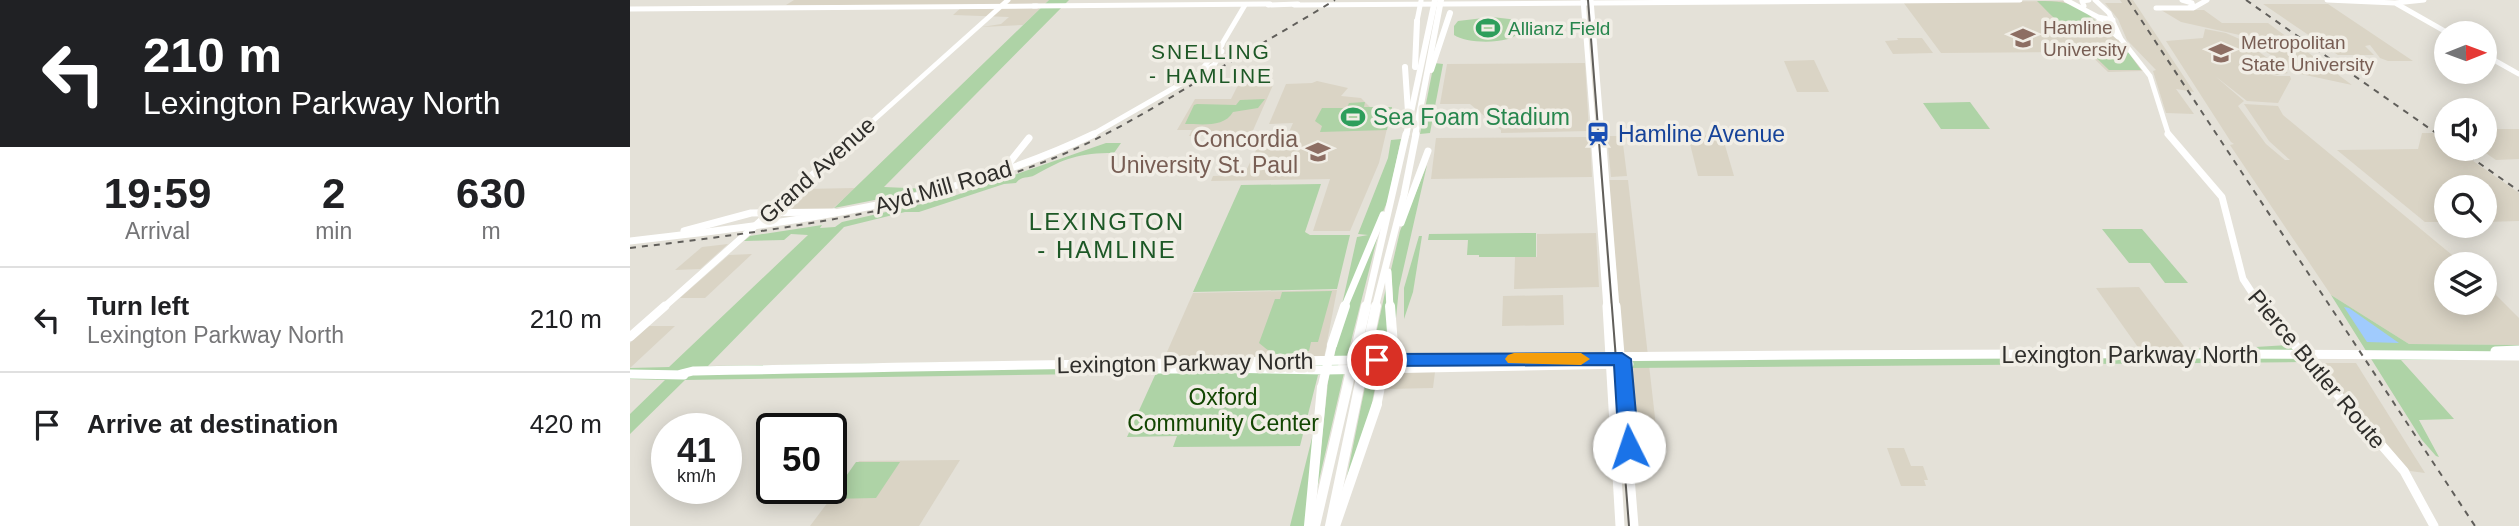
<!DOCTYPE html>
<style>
body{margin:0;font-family:Arial,sans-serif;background:#f6f6f6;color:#202124;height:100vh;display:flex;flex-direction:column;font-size:26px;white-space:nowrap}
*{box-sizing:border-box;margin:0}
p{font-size:23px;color:#757577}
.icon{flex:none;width:38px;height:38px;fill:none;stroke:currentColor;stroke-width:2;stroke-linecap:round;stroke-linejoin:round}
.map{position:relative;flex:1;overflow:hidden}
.side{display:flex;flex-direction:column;background:#fff;width:630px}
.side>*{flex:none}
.hud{background:#202124;color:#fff;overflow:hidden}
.needle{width:46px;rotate:89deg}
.fabs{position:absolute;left:1804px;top:21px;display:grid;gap:14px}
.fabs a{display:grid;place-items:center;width:63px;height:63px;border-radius:50%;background:#fff;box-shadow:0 4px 18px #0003;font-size:35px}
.speed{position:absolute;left:21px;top:413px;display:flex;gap:14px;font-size:35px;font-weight:700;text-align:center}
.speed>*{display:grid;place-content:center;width:91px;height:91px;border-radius:50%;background:#fff;box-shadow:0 4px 18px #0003;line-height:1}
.speed small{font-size:18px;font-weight:400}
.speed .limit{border:4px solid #111;border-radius:10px;background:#fff;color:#111}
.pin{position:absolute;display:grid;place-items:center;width:60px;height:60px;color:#fff;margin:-30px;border:4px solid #fff;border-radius:50%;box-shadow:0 2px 7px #0007}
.me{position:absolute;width:77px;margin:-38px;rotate:356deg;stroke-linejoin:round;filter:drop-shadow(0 0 5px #0008)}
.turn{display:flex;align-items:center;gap:24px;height:147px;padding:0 28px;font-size:32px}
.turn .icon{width:91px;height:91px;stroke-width:2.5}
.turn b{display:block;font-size:49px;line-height:60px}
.eta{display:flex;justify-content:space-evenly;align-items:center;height:119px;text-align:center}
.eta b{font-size:42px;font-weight:600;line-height:49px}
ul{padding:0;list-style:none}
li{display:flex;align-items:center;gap:21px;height:105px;padding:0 28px;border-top:2px solid #e0e0e0}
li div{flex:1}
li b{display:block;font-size:26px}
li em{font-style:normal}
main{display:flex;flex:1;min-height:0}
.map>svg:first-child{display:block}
.built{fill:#dad4c5}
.green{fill:#aed3a6}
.water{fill:#a0cbfd}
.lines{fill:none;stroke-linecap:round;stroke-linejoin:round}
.major-far2{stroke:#fff;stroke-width:5}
.major-far1{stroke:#fff;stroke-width:7}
.major{stroke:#fff;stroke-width:9}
.highway-far2{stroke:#fff;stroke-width:6}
.highway-far1{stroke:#fff;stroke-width:7}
.highway{stroke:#fff;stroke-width:10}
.tram{stroke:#615f5b;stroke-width:2}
.rail{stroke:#615f5b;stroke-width:2;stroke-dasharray:6 6;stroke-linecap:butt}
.route{fill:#1a73e8;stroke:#114b97;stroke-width:2}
.slow{fill:#f59e0b}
.labels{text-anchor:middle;stroke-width:7;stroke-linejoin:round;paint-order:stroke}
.far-education-label{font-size:19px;fill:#785e54;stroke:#f1eee6;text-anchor:start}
.far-leisure-label{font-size:19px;fill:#27864d;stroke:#f1eee6;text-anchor:start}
.far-neighbourhood-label{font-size:21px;letter-spacing:2px;fill:#1d5826;stroke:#f1eee6}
.leisure-label{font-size:23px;fill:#27864d;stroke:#f1eee6;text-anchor:start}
.transit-label{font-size:23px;fill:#164399;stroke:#f1eee6;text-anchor:start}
.education-label{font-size:23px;fill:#785e54;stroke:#f1eee6;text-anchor:end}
.street-label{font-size:23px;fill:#2f2e2b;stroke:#f1eee6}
.park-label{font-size:23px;fill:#124602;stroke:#f1eee6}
.neighbourhood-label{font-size:24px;letter-spacing:2px;fill:#1d5826;stroke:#f1eee6}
</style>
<main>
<section class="side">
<div class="hud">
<div class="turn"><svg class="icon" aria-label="left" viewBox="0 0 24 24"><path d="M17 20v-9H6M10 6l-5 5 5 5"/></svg><div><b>210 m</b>Lexington Parkway North</div></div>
</div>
<div class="eta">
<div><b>19:59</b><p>Arrival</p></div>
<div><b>2</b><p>min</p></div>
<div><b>630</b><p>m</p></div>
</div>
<ul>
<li><svg class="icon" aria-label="left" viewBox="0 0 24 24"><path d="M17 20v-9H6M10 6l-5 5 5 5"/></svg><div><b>Turn left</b><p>Lexington Parkway North</p></div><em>210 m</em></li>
<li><svg class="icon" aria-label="arrive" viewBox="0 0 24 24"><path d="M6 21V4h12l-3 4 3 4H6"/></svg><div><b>Arrive at destination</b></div><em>420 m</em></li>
</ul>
</section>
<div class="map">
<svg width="1889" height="526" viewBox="0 0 1889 526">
<rect width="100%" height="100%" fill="#e4e1d8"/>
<g class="built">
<polygon points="164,0 419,0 393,25 352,27 371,24 379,17 323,15 334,5 156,5"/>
<polygon points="1490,0 1503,0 1564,92 1546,89 1564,114 1536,113 1523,71 1526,70 1497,40 1488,19 1475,3 1492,3"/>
<polygon points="1437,1 1447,4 1489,41 1513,71 1478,72 1451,46 1433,46 1437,52 1311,53 1273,2"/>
<polygon points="1633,4 1698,4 1783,61 1758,61 1750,58 1740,45 1735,46 1744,55 1708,55"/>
<polygon points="1531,10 1574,10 1592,23 1638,23 1722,85 1666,73 1614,36 1551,22"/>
<polygon points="1575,29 1596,33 1614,41 1658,73 1642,76 1660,76 1661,79 1648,103 1617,101 1585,76 1614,101 1608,106 1636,144 1655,160 1660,160 1639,141 1614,104 1648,106 1653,115 1833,264 1816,264 1816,303 1855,303 1855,284 1889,318 1889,345 1779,344 1701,295 1600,145 1604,144 1601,142 1536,41 1573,38"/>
<polygon points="1267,38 1292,38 1303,53 1263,54 1255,41 1268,40"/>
<polygon points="1184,60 1199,92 1167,92 1154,61"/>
<polygon points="955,63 959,131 871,133 871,130 840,104 810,104 817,64"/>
<polygon points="610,81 632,81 630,85 643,85 621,135 559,136 562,130 547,130 565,99 601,99"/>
<polygon points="687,81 718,88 711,96 731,98 740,107 762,107 749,163 720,231 683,231 700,179 581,181 583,176 614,175 631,140 656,139 663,123 639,124 656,84 682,83"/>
<polygon points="1855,129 1889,129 1889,159 1866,160 1850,149 1855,149"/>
<polygon points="1792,133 1804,133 1816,142 1816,149 1826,149 1889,193 1889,221 1855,222 1855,187 1816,187 1816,222 1795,222 1707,150 1788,149"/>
<polygon points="1092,135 1104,176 1068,176 1058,136"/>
<polygon points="977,136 992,136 997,176 981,177"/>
<polygon points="960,137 962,177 801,179 806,138"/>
<polygon points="978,180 998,180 1028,444 1002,444"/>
<polygon points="225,188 200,211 147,211 172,189"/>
<polygon points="966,233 969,287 884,289 885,257 907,257 907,234"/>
<polygon points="98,244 70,269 45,270 72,247"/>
<polygon points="122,254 75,298 50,298 99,255"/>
<polygon points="1509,287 1556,349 1510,350 1466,288"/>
<polygon points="707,290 694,358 533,361 563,293"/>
<polygon points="933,295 934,325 872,326 873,296"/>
<polygon points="19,326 45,326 0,368 0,343"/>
<polygon points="1685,363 1726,363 1795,473 1780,471"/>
<polygon points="805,372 803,388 756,389 761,373"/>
<polygon points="1257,448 1274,448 1281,466 1293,466 1298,480 1294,480 1296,486 1271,486"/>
<polygon points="330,460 289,526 180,526 229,461"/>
</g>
<g class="green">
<polygon points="419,0 439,0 254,187 300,189 204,208"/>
<path d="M 1407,1 C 1450,1 1451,8 1482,36 C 1438,36 1434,28 1407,1 Z"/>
<path d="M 862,17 L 888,20 L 891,31 C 881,45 837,44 824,35 L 824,26 L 828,21 Z"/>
<polygon points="1482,45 1485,48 1495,48 1511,70 1479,70 1454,46"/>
<polygon points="804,63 813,64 800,133 790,134"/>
<path d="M 635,99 L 628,108 L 603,112 C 594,128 571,124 555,124 L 564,105 L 567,104 L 606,105 L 610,100 Z"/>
<polygon points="735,102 734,107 762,107 757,130 690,132 692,126 685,121 692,108 717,108 719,103"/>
<polygon points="1340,102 1360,129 1311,129 1293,103"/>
<polygon points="771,139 758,200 711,309 727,237 738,235 728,234 758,158 761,140"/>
<path d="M 476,143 L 491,143 L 484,153 C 449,153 435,158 405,175 C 398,179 392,175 386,183 L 374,184 L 289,212 L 275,212 L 214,227 L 78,366 L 704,357 L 713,316 L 748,235 L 717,357 L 710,357 L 707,372 L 714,373 L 686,493 L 699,373 L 688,375 L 670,446 L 543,447 L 547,436 L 497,437 L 526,373 L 55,380 L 0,434 L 0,414 L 35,380 L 0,379 L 0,368 L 39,367 L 178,235 L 161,234 L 154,240 L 114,241 L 120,236 L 192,225 L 190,228 L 205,227 L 212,222 L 318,198 Z"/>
<polygon points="797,165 769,288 765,328 761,270 770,231"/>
<polygon points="691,184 675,232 680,235 720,235 707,289 563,292 611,185"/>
<polygon points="1472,229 1512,229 1558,283 1535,283 1520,263 1499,263"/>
<polygon points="906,233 906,257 849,257 849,255 837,255 838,240 798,240 799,234"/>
<polygon points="789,236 792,236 783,292 774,319 774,288"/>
<polygon points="756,288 759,342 755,357 741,357"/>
<path d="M 702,291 L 688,342 L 681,342 L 679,351 C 654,353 651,362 629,343 L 645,299 L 650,299 L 652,292 Z"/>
<polygon points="1701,295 1779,344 1889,345 1889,360 1771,360 1824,419 1789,420 1809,457 1806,456 1792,440"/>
<polygon points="1659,345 1673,362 998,368 1000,355 1609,348"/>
<polygon points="738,372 748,372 739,418 715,486"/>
<polygon points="689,410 676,526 660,526"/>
<polygon points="226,462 270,462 246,498 200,499"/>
</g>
<polygon class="water" points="1714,307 1719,308 1769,343 1737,342"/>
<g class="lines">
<g class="major-far2">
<polyline points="953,0 964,136"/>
<polyline points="961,0 972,136"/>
<polyline points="1436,0 1468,17 1483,20"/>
<polyline points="1465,0 1479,13 1491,39 1520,76 1539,136"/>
<polyline points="1552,0 1562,3 1563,6 1560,7"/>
<polyline points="1697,0 1765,3 1794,0"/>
<polyline points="1767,4 1818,33"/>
<polyline points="638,5 668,4"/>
<polyline points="664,5 1390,0"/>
<polyline points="403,6 640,4"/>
<polyline points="1454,6 1452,1 1459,0"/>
<polyline points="1526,8 1563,8 1577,0"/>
<polyline points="0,9 407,6"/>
<polyline points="1469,20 1488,37"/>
<polyline points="787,21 791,1"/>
<polyline points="1855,55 1889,74"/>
<polyline points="571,70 592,45"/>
<polyline points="226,136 378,0"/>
<polyline points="460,136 584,65 592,51 589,49 615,5"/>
</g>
<g class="major-far1">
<polyline points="964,134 977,308"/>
<polyline points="972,134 986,308"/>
<polyline points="1538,134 1592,197 1613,279 1632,308"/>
<polyline points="365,171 379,163 399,138"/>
<polyline points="54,231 121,213 204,212"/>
<path d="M 0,241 C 159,223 318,204 464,134"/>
<polyline points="33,308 228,134"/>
</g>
<g class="major">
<polyline points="977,306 990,526"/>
<polyline points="986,306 1004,526"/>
<polyline points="1631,306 1774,471 1804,526"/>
<polyline points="0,337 35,306"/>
<polyline points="1865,351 1889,350"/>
<polyline points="587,368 696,370 999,364"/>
<polyline points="500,369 562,369"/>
<polyline points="0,374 54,375"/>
<path d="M 51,374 L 63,371 C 672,360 1280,349 1889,356"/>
<polyline points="692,387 702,345"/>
<polyline points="747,404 754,369 763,345"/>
</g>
<g class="highway-far2">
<polyline points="775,67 778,112"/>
<polyline points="785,67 787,21"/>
<polyline points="801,70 820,13"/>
<polyline points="776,136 805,0"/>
<polyline points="785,136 811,0"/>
</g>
<g class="highway-far1">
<polyline points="771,223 798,151"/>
<polyline points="758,272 760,308"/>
<polyline points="714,308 753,215"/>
<polyline points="736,308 776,134"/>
<polyline points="745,308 774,195 786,134"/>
</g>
<g class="highway">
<polyline points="760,306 763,345"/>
<polyline points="702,345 715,306"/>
<polyline points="679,526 692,387"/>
<polyline points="685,526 736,306"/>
<polyline points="700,526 746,306"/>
<polyline points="705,526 747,404"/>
</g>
<polyline class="tram" points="958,0 999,526"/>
<g class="rail">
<polyline points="1498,0 1845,526"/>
<polyline points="1616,0 1816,140"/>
<polyline points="1829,149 1889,191"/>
<path d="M 0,248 C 142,231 285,213 419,160 C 473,139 523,108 573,78 C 617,52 661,27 705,0"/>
</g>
</g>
<polygon class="route" points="992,353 1001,359 1009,447 1006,452 999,454 992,452 989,447 984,365 747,366 738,360 747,354"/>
<polygon class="slow" points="884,353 951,353 960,359 951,365 878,363 875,359 878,355"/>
<defs>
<g id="stadium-bare" transform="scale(1.89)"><path d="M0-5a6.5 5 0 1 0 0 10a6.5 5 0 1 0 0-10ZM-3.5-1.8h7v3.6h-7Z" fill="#2e9e5b" stroke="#f1eee6" stroke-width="2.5" paint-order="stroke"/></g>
<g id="university-bare" transform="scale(1.89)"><path d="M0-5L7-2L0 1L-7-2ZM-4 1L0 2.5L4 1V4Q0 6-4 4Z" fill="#8d6e63" stroke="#f1eee6" stroke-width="2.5" paint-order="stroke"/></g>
<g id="station-bare" transform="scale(1.89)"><path d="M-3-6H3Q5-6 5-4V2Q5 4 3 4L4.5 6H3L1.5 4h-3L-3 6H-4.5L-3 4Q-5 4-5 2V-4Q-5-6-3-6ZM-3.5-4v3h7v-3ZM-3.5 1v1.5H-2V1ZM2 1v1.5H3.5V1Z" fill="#1a4fb4" stroke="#f1eee6" stroke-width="2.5" paint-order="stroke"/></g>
</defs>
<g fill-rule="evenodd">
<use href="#stadium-bare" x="858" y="28"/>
<use href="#university-bare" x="1393" y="38"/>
<use href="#university-bare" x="1591" y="53"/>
<use href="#stadium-bare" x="723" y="117"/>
<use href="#station-bare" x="968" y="134"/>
<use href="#university-bare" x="688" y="152"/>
</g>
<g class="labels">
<g class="far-education-label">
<text x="1413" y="34">Hamline<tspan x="1413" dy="22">University</tspan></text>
<text x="1611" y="49">Metropolitan<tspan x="1611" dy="22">State University</tspan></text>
</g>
<g class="far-leisure-label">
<text x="878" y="35">Allianz Field</text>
</g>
<g class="far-neighbourhood-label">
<text x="581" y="59">SNELLING<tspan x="581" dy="24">- HAMLINE</tspan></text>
</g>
<g class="leisure-label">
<text x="743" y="125">Sea Foam Stadium</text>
</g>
<g class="transit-label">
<text x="988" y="142">Hamline Avenue</text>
</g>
<g class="education-label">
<text x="668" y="147">Concordia<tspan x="668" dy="26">University St. Paul</tspan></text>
</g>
<g class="street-label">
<text transform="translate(187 170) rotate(-42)" y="8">Grand Avenue</text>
<text transform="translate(313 187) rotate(-16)" y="8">Ayd Mill Road</text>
<text x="1500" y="363">Lexington Parkway North</text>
<text transform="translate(555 363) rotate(-1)" y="8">Lexington Parkway North</text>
<text transform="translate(1687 369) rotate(50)" y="8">Pierce Butler Route</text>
</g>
<g class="park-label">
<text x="593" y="405">Oxford<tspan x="593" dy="26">Community Center</tspan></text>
</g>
<g class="neighbourhood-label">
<text x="477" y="230">LEXINGTON<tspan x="477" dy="28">- HAMLINE</tspan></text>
</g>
</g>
</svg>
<div class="fabs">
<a><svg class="needle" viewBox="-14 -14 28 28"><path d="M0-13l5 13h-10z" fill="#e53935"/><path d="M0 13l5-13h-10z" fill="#757577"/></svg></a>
<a><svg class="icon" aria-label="sound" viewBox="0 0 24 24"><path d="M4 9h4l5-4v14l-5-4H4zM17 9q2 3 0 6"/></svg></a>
<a><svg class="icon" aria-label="search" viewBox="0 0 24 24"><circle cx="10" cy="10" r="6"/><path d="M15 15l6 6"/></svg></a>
<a><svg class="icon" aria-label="layers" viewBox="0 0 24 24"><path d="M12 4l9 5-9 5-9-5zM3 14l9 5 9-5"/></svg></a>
</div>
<div class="speed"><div>41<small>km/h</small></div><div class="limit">50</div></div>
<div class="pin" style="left:747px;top:360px;background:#d93025"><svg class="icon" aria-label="arrive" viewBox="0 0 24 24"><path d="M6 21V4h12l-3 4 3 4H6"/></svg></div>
<svg class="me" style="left:999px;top:447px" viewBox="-20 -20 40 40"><circle r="19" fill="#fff"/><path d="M0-13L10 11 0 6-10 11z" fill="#1a73e8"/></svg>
</div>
</main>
